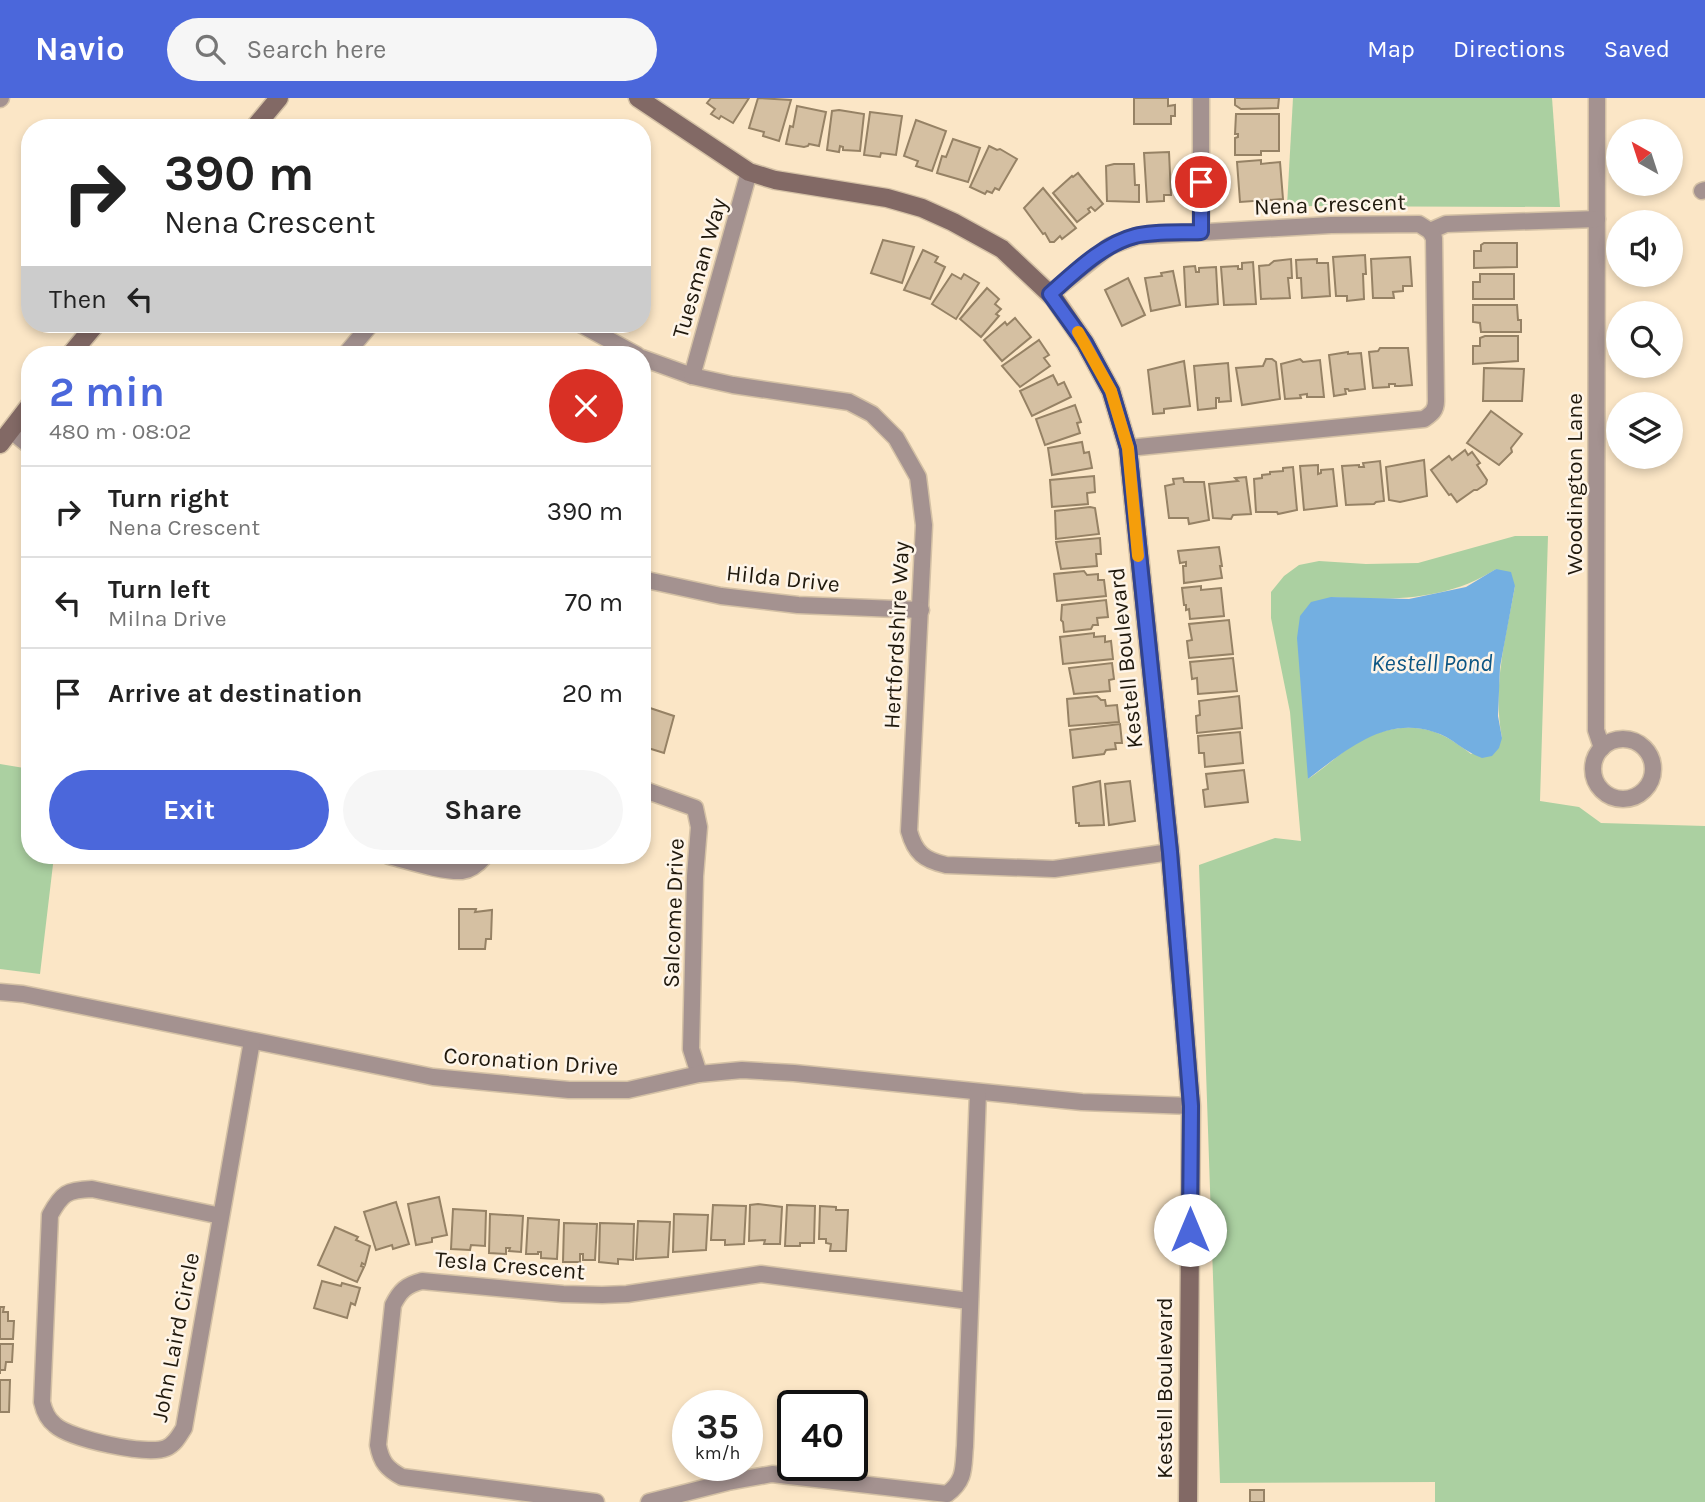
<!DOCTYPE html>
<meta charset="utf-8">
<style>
body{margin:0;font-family:Karla,sans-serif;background:#f6f6f6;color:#222;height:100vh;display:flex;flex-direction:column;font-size:26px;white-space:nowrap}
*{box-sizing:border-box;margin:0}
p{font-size:23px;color:#767676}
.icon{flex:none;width:38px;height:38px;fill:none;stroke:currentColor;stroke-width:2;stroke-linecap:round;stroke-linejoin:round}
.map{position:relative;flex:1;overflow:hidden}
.details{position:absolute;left:21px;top:248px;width:630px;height:518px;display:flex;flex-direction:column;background:#fff;border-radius:28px;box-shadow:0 4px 10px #0003}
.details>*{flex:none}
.guide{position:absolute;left:21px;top:21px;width:630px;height:214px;border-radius:28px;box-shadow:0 4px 10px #0003;background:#fff;color:#222;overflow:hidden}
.needle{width:46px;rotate:321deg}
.controls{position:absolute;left:1606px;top:21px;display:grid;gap:14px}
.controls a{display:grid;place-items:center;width:77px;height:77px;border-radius:50%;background:#fff;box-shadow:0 4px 10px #0003;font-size:35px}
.speed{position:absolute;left:672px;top:1292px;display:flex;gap:14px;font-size:35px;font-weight:700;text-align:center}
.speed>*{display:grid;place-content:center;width:91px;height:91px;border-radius:50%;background:#fff;box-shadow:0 4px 10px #0003;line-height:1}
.speed small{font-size:18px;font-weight:400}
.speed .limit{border:4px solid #111;border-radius:10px;background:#fff;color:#111}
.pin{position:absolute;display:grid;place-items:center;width:60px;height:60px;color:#fff;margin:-30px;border:4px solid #fff;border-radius:50%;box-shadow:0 2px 7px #0007}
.me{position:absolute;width:77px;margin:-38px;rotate:0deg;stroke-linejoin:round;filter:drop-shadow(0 0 5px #0008)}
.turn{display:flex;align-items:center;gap:24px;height:147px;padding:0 28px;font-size:32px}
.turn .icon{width:91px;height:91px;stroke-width:2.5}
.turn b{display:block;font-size:49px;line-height:60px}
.then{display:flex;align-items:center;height:66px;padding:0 28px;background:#0003;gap:14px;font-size:26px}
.round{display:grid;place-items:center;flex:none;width:74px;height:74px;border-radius:37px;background:#f6f6f6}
.head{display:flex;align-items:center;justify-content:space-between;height:119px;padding:0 28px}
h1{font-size:42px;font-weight:700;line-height:52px;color:#4b67db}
.action{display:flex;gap:14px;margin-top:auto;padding:14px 28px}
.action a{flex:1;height:80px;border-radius:42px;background:#4b67db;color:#fff;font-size:28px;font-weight:700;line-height:80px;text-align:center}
.action a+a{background:#f6f6f6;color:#222}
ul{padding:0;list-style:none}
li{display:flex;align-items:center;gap:21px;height:91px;padding:0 28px;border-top:2px solid #e0e0e0}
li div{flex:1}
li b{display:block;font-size:26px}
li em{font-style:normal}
header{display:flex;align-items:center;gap:42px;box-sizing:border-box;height:98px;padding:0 35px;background:#4b67db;color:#fff}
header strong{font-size:33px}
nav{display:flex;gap:38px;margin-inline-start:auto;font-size:24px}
.search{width:490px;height:63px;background:#f6f6f6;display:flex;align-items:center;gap:18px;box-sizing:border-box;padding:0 24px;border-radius:38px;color:#767676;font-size:26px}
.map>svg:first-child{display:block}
.green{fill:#abd0a1;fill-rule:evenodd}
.water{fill:#73afe1}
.building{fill:#d5c0a2;stroke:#968265;stroke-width:2}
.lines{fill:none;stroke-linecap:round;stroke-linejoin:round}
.street-casing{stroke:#d4c1a5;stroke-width:19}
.secondary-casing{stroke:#d4c1a5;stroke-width:21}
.street{stroke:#a49290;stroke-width:16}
.secondary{stroke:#826965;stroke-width:18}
.route-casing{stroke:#31438e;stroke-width:18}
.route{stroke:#4b67db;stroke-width:12}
.slow{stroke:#f59e0b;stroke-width:12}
.labels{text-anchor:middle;stroke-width:5;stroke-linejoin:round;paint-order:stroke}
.street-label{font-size:23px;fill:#20190d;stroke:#fef5e9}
.water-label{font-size:24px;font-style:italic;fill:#0c5583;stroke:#fef5e9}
</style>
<header>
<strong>Navio</strong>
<div class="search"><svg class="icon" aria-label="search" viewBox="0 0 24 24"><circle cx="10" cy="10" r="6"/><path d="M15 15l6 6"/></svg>Search here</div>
<nav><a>Map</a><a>Directions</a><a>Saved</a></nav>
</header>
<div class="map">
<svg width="1705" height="1404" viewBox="0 0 1705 1404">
<rect width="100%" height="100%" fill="#fbe6c6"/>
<g class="green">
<polygon points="1293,0 1552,0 1560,109 1287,108"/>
<path d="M 1515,438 L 1548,438 L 1540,703 L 1579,709 L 1601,725 L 1705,728 L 1705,1404 L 1435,1404 L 1435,1384 L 1220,1385 L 1199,767 L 1275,740 L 1301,743 L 1290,614 L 1271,520 L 1271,494 L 1284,478 L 1299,467 L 1319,463 L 1366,466 L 1418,465 ZM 1496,471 L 1515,488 C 1506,538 1492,589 1502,640 L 1471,656 C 1463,650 1454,643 1444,638 C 1414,623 1378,630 1351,648 C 1336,659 1323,671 1308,681 L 1331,499 C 1388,503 1447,503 1496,471 Z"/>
<polygon points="0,666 30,671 30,758 54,758 40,876 0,871"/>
</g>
<path class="water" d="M 1496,471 L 1511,474 L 1515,488 L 1500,569 L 1498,618 L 1502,640 L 1499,650 L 1492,658 L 1482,660 C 1464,654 1452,639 1434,634 C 1384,617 1344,654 1308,681 L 1297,540 L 1300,518 L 1311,504 L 1331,499 L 1409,501 L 1466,489 Z"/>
<g class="building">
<polygon points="711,0 749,0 733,25 721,18 719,21 711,16 715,11 707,5"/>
<polygon points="758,0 791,2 779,43 763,38 764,34 749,30"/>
<polygon points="1134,0 1168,0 1168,8 1175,7 1175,18 1171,18 1171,26 1134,26"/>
<polygon points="1235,0 1279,0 1278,10 1241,11 1235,7"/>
<polygon points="797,8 826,14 819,48 809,46 808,48 804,49 786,46 790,28 793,29"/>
<polygon points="839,12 864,16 860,53 843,52 843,49 840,48 839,54 827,52 832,13"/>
<polygon points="870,14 902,18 896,57 881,55 880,59 864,57"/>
<polygon points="1236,16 1279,16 1279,53 1261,53 1261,57 1235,57 1235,40 1238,39 1238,36 1235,36"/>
<polygon points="916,22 946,33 932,73 916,68 918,63 904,58"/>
<polygon points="953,41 980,50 968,84 937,75 942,58 946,59"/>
<polygon points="989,48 997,52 1000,51 1017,61 999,92 995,90 992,95 987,93 985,96 970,89"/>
<polygon points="1169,54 1171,97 1164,97 1164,103 1147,104 1144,55"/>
<polygon points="1261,62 1261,66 1280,64 1283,101 1240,104 1237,64"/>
<polygon points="1114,66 1134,66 1135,87 1139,87 1139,104 1107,103 1106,68"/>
<polygon points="1078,75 1103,106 1095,113 1091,109 1088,111 1090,114 1077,124 1053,95 1072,78 1073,79"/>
<polygon points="1043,90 1076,130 1062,141 1060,138 1054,144 1050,144 1045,135 1043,136 1024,110"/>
<polygon points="883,142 914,149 902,185 871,175"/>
<polygon points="1484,145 1517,145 1517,169 1474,170 1474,153 1481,153 1481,147"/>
<polygon points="923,152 938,159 935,164 945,169 930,201 904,192"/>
<polygon points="1365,157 1366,176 1363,176 1364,201 1347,203 1347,198 1336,198 1333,159"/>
<polygon points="1410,159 1412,188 1403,188 1403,193 1393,194 1394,200 1373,200 1371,161"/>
<polygon points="1291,161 1292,180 1288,180 1290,200 1261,201 1259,168 1269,167 1274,163"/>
<polygon points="1317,161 1317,165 1328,165 1330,198 1302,200 1301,180 1297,180 1296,162"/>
<polygon points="1253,164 1256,206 1224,207 1221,169 1238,168 1238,171 1242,171 1242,165"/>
<polygon points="1195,168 1196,174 1199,174 1199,170 1216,169 1218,206 1186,209 1184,169"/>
<polygon points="1173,173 1180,207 1151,213 1145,180 1162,178 1161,175"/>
<polygon points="952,176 961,181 964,176 979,185 956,221 932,206"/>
<polygon points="1480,176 1514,176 1514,201 1473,201 1473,184 1480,184"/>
<polygon points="1128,180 1145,217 1122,228 1105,192"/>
<polygon points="987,190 999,201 995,206 1001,211 996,216 999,218 981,239 960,221"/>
<polygon points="1473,207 1517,207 1518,222 1521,222 1521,234 1481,234 1480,225 1473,224"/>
<polygon points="1015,220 1031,239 1002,263 984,242 1005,224 1007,227"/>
<polygon points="1485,238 1518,238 1518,263 1473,266 1473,248 1480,248 1480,240"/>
<polygon points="1039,242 1049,257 1044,260 1050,268 1020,289 1002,268"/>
<polygon points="1380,250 1408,250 1412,287 1400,288 1395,288 1395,286 1389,286 1389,289 1373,290 1369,254 1378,253"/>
<polygon points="1348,254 1348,256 1361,255 1365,291 1349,293 1348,291 1345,291 1346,296 1334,298 1329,257"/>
<polygon points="1266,261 1272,261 1276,264 1280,301 1242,307 1236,270 1263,268"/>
<polygon points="1300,261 1303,264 1320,262 1324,299 1307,299 1307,296 1300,297 1301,300 1285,301 1281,266"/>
<polygon points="1184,263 1190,308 1164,311 1164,315 1153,316 1148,272"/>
<polygon points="1228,265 1231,303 1219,304 1219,300 1216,300 1216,310 1198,312 1194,268"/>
<polygon points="1484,270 1524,271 1522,303 1483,303"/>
<polygon points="1053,277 1058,287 1064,284 1071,299 1032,318 1020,293"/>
<polygon points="1075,307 1081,324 1077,325 1080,335 1045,347 1036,321"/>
<polygon points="1491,313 1522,336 1511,350 1512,354 1499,367 1467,345"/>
<polygon points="1082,344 1084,355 1089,354 1092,370 1052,377 1048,350"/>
<polygon points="1465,352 1468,357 1472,354 1480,365 1477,367 1487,382 1486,386 1477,392 1474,392 1457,404 1451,396 1449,397 1431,372 1449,358 1452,362"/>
<polygon points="1424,362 1427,398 1400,404 1389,402 1386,369"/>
<polygon points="1380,363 1384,403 1376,404 1374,406 1346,407 1342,368 1359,367 1359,369 1364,369 1363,365"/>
<polygon points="1318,367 1318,376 1321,375 1321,372 1333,371 1337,408 1304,412 1300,368"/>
<polygon points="1293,369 1297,412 1278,416 1277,414 1256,414 1254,381 1262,380 1262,377 1270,376 1270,374 1283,373 1283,370"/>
<polygon points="1094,378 1095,394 1087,395 1088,406 1052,409 1050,382"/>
<polygon points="1246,379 1251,416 1233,417 1231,421 1213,420 1209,386 1238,383 1235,380"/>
<polygon points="1183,380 1184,384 1204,384 1209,422 1189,426 1188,420 1169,420 1165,388 1174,386 1173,381"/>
<polygon points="1090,409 1095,410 1099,436 1056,441 1055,413"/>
<polygon points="1100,440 1101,456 1096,456 1097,468 1061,471 1056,444"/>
<polygon points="1219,449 1222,468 1220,468 1222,480 1184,485 1183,468 1186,468 1186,464 1180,465 1178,453"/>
<polygon points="1084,473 1087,477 1098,476 1098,482 1104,482 1106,498 1057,503 1054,476"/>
<polygon points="1201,488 1201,492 1221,490 1224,518 1190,521 1189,511 1186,512 1186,507 1184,507 1182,490"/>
<polygon points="1106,502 1108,519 1097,520 1098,527 1093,527 1091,531 1064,534 1063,524 1061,522 1062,507"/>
<polygon points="1229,522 1233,556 1189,560 1187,543 1192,542 1189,526"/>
<polygon points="1094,535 1094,539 1105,538 1105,544 1111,543 1113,561 1063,566 1060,539"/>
<polygon points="1233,560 1237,593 1198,596 1197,580 1192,581 1190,564"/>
<polygon points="1112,565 1114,581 1109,582 1110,593 1074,596 1069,570"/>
<polygon points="1097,598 1101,602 1105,602 1106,608 1117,607 1119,624 1069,628 1067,601"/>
<polygon points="1239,598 1242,630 1197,635 1196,618 1200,617 1199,603"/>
<polygon points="650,610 674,618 664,655 648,650 649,645 642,647 642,613 649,613"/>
<polygon points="1120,626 1122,645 1115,645 1116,651 1106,652 1104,656 1073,660 1070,632"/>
<polygon points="1240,634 1243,665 1205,669 1204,655 1199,655 1198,638"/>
<polygon points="1244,672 1248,704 1205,709 1203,692 1208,691 1206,676"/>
<polygon points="1100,683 1104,727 1079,728 1079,725 1076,725 1073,689"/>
<polygon points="1130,683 1135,723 1109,727 1105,686"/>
<polygon points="459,811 476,811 475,814 492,812 491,841 486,841 485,851 459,851"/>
<polygon points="439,1099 447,1137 432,1140 432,1144 416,1147 408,1106"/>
<polygon points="396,1104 409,1146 393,1151 392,1147 376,1152 364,1114"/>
<polygon points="758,1106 782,1109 780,1146 764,1146 765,1142 749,1143 750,1107"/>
<polygon points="713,1107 746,1108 744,1146 725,1147 725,1142 711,1142"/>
<polygon points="787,1107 815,1108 814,1145 800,1145 800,1148 785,1148"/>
<polygon points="820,1108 836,1109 836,1112 848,1112 846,1153 830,1153 831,1146 826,1145 826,1141 819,1141"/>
<polygon points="453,1111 486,1113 485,1148 471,1147 470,1152 451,1151"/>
<polygon points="490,1116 523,1118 521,1154 509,1153 510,1150 506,1150 506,1156 489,1155"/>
<polygon points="674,1116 708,1117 706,1152 673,1154"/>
<polygon points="528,1120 559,1122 557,1161 541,1160 541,1154 538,1154 538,1156 526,1156"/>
<polygon points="638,1123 670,1124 668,1159 636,1161"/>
<polygon points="564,1125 597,1126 595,1162 583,1162 583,1156 580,1156 580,1164 563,1164"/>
<polygon points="600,1125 634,1126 633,1162 618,1161 618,1166 599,1164"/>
<polygon points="335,1129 358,1139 356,1142 370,1148 365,1167 362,1165 361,1168 364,1169 357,1184 318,1167"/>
<polygon points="322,1183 341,1188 342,1185 360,1190 355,1207 351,1205 347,1220 314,1210"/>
<polygon points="0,1209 4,1209 3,1214 8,1214 8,1223 14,1223 13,1241 0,1241"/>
<polygon points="0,1246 13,1246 12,1264 6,1264 5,1272 0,1272 0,1276"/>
<polygon points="0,1282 10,1282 9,1314 0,1314"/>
<rect x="1250" y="1392" width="14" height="12"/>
</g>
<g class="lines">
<g class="street-casing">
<g id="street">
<polyline points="1597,0 1596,632 1602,650"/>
<polyline points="0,1 1,0"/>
<polyline points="1702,93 1705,92"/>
<polyline points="1430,133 1446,126 1597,121"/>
<polyline points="1201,134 1201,0"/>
<path d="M 1050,196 L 1110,148 L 1137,138 L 1331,127 L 1419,126 L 1430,133 L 1434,140 L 1436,303 C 1436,313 1431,316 1424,321 L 1128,350"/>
<polyline points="580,226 637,257"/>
<polyline points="345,257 371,226"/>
<path d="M 642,260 L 692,278 L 733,287 L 849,304 L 872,316 L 896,340 L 918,379 L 924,427 L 909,733 C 915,755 924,762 946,767 L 1054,771 L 1170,754"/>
<polyline points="692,278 749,74"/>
<polyline points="10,332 30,348"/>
<polyline points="642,481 721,498 798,507 921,512"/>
<circle cx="1623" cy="671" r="30"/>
<polyline points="642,691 695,710 699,729 695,778 691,951 699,976"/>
<path d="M 389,758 C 409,763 441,774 462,773 C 472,772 479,765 485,758"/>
<polyline points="0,894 23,896 433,979 569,992 628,992 699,976 742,972 794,975 1082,1004 1191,1008"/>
<path d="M 221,1118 L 92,1091 C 67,1092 62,1095 50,1117 L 42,1304 C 44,1313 47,1321 55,1327 C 70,1341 148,1358 166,1350 C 175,1346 179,1338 184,1330 L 252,943"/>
<path d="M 596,1404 L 402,1379 C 387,1371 381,1364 378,1347 L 393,1207 C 400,1193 406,1187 422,1183 L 563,1196 L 602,1197 L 627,1196 L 761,1176 L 969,1203"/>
<path d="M 649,1404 L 728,1384 L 772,1376 L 947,1396 C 966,1382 963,1369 965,1348 L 978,994"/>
</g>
</g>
<g class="secondary-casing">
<g id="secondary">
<polyline points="638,0 749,74 775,82 887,100 922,110 953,124 1002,151 1054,200 1085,245 1111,293 1128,350 1170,754 1191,1008 1188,1404"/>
<polyline points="254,30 279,0"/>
<polyline points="70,257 96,226"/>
<polyline points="0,346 30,307"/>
</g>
</g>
<use href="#street" class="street"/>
<use href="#secondary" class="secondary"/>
</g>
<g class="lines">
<g class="route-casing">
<path id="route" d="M 1190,1132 L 1191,1008 L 1189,983 L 1170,754 L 1128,350 L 1111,293 L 1085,245 L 1050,196 C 1074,175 1103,146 1135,138 C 1156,133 1180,135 1201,134 L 1201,84"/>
</g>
<use href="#route" class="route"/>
<polyline class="slow" points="1078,234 1111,293 1128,350 1138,458"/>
</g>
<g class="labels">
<g class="street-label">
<text transform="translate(1330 106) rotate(-2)" y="8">Nena Crescent</text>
<text transform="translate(699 170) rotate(-74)" y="8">Tuesman Way</text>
<text transform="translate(1574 386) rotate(-90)" y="8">Woodington Lane</text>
<text transform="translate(783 480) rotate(6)" y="8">Hilda Drive</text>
<text transform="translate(896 537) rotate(-87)" y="8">Hertfordshire Way</text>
<text transform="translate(1125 560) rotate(-96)" y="8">Kestell Boulevard</text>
<text transform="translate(673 815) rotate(-88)" y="8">Salcome Drive</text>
<text transform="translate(531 963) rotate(4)" y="8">Coronation Drive</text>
<text transform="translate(510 1167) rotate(5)" y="8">Tesla Crescent</text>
<text transform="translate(175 1239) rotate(-79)" y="8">John Laird Circle</text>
<text transform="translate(1164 1290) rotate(-90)" y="8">Kestell Boulevard</text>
</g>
<g class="water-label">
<text x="1432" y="573">Kestell Pond</text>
</g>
</g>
</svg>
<div class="controls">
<a><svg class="needle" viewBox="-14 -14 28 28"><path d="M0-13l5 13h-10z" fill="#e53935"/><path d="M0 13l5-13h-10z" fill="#767676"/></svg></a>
<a><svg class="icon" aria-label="sound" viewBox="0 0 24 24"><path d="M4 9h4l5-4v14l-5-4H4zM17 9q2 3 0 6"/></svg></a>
<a><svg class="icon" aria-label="search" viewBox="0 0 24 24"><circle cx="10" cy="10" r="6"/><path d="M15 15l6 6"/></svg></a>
<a><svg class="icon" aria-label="layers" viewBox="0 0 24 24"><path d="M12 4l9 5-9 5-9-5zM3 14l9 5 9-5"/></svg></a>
</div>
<div class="speed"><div>35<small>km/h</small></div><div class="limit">40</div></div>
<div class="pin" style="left:1201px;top:84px;background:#d93025"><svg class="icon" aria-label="arrive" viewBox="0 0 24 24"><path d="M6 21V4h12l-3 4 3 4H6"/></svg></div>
<svg class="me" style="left:1190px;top:1132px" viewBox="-20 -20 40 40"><circle r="19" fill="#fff"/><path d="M0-13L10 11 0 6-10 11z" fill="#4b67db"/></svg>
<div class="guide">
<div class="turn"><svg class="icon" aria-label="right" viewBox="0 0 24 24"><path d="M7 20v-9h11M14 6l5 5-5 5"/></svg><div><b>390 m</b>Nena Crescent</div></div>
<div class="then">Then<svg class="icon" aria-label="left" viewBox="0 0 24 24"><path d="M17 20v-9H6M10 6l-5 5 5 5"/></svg></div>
</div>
<section class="details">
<div class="head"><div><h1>2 min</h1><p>480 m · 08:02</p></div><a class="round" style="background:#d93025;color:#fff"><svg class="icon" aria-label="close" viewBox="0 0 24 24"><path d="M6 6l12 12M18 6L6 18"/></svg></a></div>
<ul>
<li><svg class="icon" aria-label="right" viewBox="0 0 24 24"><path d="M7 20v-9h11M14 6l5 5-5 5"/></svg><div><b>Turn right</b><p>Nena Crescent</p></div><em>390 m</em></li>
<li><svg class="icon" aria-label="left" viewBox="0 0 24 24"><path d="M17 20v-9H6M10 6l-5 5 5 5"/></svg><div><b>Turn left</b><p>Milna Drive</p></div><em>70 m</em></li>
<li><svg class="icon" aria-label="arrive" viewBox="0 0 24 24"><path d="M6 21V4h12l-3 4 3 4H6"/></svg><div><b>Arrive at destination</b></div><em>20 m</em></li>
</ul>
<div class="action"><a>Exit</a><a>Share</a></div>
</section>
</div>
